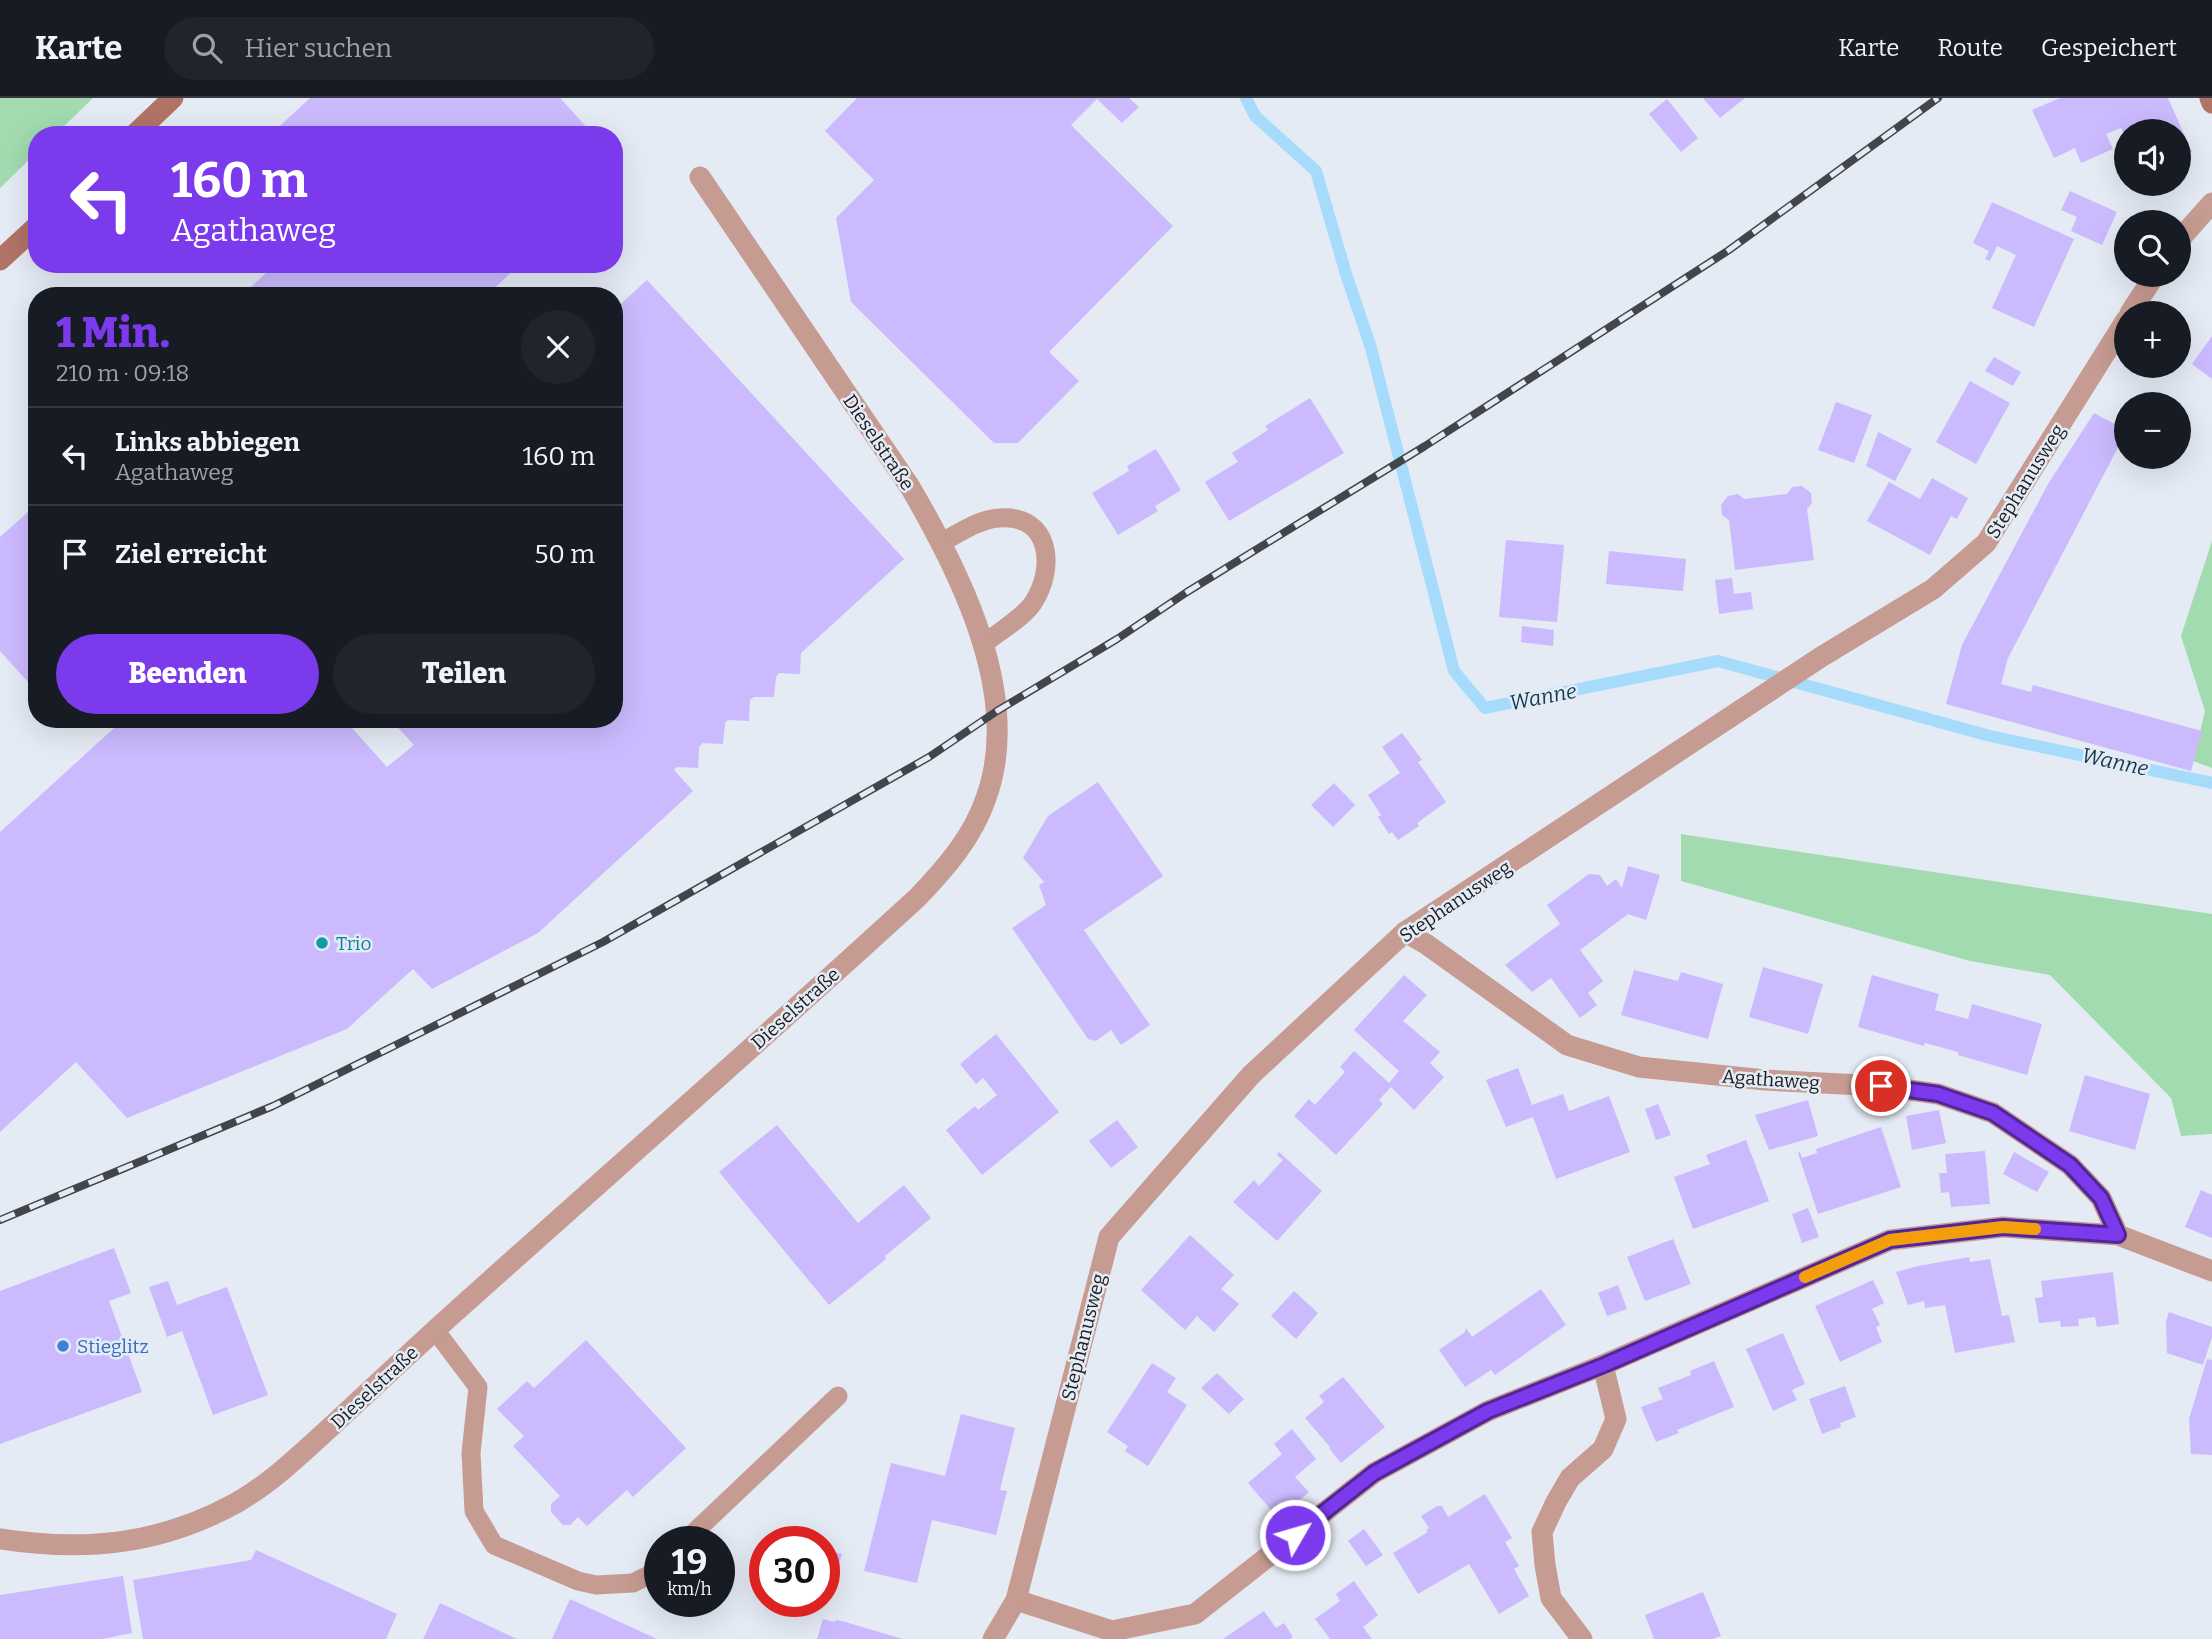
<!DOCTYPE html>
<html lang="de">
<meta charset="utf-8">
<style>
body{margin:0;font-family:Bitter,serif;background:#20242c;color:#f1f3f6;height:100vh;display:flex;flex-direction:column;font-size:26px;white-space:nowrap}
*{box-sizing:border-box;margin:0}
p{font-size:23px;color:#9ea1a6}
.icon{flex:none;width:38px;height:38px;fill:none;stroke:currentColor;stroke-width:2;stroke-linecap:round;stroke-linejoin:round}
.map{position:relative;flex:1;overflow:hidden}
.details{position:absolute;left:28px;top:189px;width:595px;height:441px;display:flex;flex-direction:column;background:#171b24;border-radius:28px;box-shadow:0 7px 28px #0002}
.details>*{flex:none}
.hud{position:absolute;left:28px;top:28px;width:595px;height:147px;border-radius:28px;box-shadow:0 7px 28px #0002;background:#7c3aed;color:#fff;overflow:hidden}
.controls{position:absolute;left:2114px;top:21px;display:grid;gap:14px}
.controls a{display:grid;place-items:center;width:77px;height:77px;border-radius:50%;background:#171b24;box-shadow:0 7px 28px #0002;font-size:35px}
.speed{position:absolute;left:644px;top:1428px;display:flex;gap:14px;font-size:35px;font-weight:700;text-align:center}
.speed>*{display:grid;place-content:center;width:91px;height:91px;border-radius:50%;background:#171b24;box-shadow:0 7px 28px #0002;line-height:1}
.speed small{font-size:18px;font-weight:400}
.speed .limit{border:10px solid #d22;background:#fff;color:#111}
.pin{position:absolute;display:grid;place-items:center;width:60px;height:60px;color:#fff;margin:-30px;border:4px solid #fff;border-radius:50%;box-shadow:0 2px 7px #0007}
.me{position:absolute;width:77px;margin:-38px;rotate:52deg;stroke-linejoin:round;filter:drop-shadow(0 0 5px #0008)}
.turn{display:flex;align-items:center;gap:24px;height:147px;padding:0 28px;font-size:32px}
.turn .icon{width:91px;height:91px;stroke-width:2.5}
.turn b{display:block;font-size:49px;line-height:60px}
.round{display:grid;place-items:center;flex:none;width:74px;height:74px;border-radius:37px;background:#20242c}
.overview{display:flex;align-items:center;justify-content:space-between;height:119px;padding:0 28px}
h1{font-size:42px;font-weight:800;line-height:52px;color:#7c3aed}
.action{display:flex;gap:14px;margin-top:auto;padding:14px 28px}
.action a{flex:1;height:80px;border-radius:42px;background:#7c3aed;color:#fff;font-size:28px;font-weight:800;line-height:80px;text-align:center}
.action a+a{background:#20242c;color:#f1f3f6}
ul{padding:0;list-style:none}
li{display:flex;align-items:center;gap:21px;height:98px;padding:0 28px;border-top:2px solid #363941}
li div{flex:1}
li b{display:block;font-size:26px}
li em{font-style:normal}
header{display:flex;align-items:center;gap:42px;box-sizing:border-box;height:98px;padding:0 35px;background:#171b24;border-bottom:2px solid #363941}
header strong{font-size:33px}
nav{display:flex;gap:38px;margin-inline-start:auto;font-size:24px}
.search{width:490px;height:63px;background:#20242c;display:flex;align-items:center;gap:18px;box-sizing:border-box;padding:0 24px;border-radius:38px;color:#9ea1a6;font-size:26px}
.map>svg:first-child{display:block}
.green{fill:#a1dbaf}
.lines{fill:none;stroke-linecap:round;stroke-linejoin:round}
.stream{stroke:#a6dbfc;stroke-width:12}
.building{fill:#cbbafe}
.lane{stroke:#c69b91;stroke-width:19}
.street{stroke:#c69b91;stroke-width:21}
.secondary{stroke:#b17366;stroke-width:21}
.rail-casing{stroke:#42454a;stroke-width:8}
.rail{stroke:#e5ebf5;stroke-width:5;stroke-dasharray:16;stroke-linecap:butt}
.route-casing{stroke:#51269a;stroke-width:18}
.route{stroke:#7c3aed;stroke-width:12}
.slow{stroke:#f59e0b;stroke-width:12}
.culture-dot{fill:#0f9aa8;stroke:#e5ebf5;stroke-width:2.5}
.shop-dot{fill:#3f7fe0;stroke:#e5ebf5;stroke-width:2.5}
.labels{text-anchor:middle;stroke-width:5;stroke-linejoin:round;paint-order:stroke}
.street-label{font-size:19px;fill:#191b1f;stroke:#e5ebf5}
.culture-label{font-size:19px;fill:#0d838f;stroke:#e5ebf5;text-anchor:start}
.shop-label{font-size:19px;fill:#366cbe;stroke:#e5ebf5;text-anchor:start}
.water-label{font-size:21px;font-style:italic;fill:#113b51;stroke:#e5ebf5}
</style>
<header>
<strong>Karte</strong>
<div class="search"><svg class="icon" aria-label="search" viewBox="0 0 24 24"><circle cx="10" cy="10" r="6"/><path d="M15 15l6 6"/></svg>Hier suchen</div>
<nav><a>Karte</a><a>Route</a><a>Gespeichert</a></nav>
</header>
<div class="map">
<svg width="2212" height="1541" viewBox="0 0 2212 1541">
<rect width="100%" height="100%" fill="#e5ebf5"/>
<g class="green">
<polygon points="0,0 93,0 55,37 37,37 37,54 0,90"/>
<polygon points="2212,443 2212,670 2193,663 2205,613 2181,538"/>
<polygon points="1681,736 2212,816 2212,1036 2181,1038 2171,1000 2050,877 1970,863 1681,783"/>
</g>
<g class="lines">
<polyline class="stream" points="1246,0 1255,18 1316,73 1346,176 1371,250 1454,573 1485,610 1718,563 1990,638 2212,685"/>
</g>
<g class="building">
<polygon points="310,0 560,0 594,37 270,37"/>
<polygon points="857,0 1129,0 1139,9 1122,25 1097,1 1071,27 1173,128 1049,254 1079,283 1018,345 994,345 851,204 836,120 874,82 825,33"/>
<polygon points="1703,0 1745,0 1720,20"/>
<polygon points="2060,0 2168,0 2192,54 2179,59 2179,33 2126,33 2126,40 2121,30 2106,36 2113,51 2081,65 2075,50 2054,60 2032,12"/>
<polygon points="1667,1 1698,40 1681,54 1649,16"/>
<polygon points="2070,93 2117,114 2102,147 2071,133 2077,119 2061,112"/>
<polygon points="1992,104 2074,141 2034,229 1992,210 2016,157 1997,148 1990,163 1985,161 1989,153 1973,145"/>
<polygon points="276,166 520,166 486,198 241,198"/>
<polygon points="647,182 904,461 801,555 800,576 779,575 776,579 774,599 754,599 750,602 749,623 728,622 725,625 723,646 703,645 699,649 698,670 677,669 674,672 693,693 538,835 432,891 413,871 347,931 127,1020 76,964 0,1034 0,734 124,621 344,621 387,669 414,647 390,621 614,621 614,212"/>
<polygon points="2212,238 2212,281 2192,266"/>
<polygon points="1994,259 2021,274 2013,288 1985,273"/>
<polygon points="1970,283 2010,305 1976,366 1936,344"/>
<polygon points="1310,300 1344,355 1229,423 1205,384 1238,364 1232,355 1268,332 1265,328"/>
<polygon points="1836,304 1872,317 1854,365 1818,352"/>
<polygon points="2094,315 2126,332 2126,334 2008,560 2001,586 2031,594 2033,587 2202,633 2191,673 1946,606 1962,547 2048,386"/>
<polygon points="1878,334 1912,351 1895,383 1866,368"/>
<polygon points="1156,351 1181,392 1155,408 1158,413 1118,437 1092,395 1129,373 1127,368"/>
<polygon points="1932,380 1968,400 1957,421 1951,418 1930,457 1867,423 1889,384 1920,401"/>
<polygon points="1802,388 1811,395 1812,405 1807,411 1814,462 1735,472 1729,422 1722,417 1721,407 1728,398 1738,396 1744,401 1787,396 1792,389"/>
<polygon points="37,406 37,576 28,584 0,553 0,439"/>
<polygon points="1506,442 1564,447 1557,524 1499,519"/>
<polygon points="1609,453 1686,461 1683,493 1606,486"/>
<polygon points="1732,480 1734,496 1751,494 1753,511 1719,516 1715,482"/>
<polygon points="1522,528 1554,532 1553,548 1521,544"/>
<polygon points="1402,635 1422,662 1418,664 1446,704 1417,725 1419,728 1398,742 1392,734 1389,736 1378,719 1381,717 1368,697 1400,675 1382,649"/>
<polygon points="1098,684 1163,778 1084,832 1150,927 1121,947 1111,932 1096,943 1088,941 1012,830 1046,807 1039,787 1044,784 1023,760 1048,718"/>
<polygon points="1334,685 1355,707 1333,729 1311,707"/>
<polygon points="1628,768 1660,777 1646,822 1628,816 1580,852 1603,883 1588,895 1597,907 1580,920 1551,880 1532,894 1505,867 1560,826 1547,807 1589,776 1600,777 1607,788 1616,781 1622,790"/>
<polygon points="1763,869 1823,886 1808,936 1749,919"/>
<polygon points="1634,872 1678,883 1681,874 1723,886 1708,941 1621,917"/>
<polygon points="1404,877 1427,897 1403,923 1440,954 1430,965 1444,979 1414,1012 1391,989 1379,1002 1383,1006 1336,1057 1294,1018 1309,1001 1315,1007 1345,974 1340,969 1354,953 1389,985 1399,973 1354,932"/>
<polygon points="1872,877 1939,896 1935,912 1968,921 1972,906 2042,926 2027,977 1958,957 1958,954 1925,945 1924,948 1858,929"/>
<polygon points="996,936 1059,1014 982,1077 946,1032 975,1008 978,1012 997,997 983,980 976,986 960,966"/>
<polygon points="1518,970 1532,1007 1563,996 1569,1013 1609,998 1630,1054 1556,1081 1533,1019 1506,1029 1486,982"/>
<polygon points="2085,977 2150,996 2135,1052 2069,1033"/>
<polygon points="1808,1002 1818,1038 1769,1052 1755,1017"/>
<polygon points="1658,1006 1671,1037 1656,1042 1645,1011"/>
<polygon points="1939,1012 1946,1045 1912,1052 1906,1018"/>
<polygon points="1117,1022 1138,1049 1111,1070 1089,1043"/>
<polygon points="777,1027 858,1125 904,1087 931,1120 885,1158 886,1161 829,1207 719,1074"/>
<polygon points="1881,1029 1901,1089 1818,1116 1798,1055 1800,1054 1802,1060 1817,1055 1816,1051"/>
<polygon points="1746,1042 1769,1103 1693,1131 1674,1079 1710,1066 1706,1057"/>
<polygon points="1985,1053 1990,1106 1951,1109 1949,1094 1941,1095 1939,1075 1947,1075 1945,1056"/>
<polygon points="1279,1054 1322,1093 1277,1143 1233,1104 1254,1082 1259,1088 1283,1062 1277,1057"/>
<polygon points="2014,1054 2049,1074 2037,1094 2003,1076"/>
<polygon points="2201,1092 2212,1097 2212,1140 2185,1129"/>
<polygon points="1808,1110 1819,1139 1802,1145 1792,1116"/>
<polygon points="1190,1137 1234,1177 1221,1191 1239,1206 1214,1234 1197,1218 1185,1232 1141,1192"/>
<polygon points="1673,1141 1691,1186 1645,1203 1627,1159"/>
<polygon points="114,1150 131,1195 109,1203 142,1294 0,1346 0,1193"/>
<polygon points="1969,1159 1970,1164 1990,1161 2002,1218 2009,1217 2015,1244 1955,1255 1945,1207 1925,1210 1924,1203 1908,1207 1896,1174 1918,1168"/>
<polygon points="2113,1174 2119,1226 2097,1229 2095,1219 2078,1221 2079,1228 2061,1229 2060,1223 2039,1225 2035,1200 2043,1199 2041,1183"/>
<polygon points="1873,1182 1884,1205 1872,1211 1880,1227 1876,1229 1882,1244 1840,1264 1815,1208"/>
<polygon points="168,1183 177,1207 227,1189 268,1297 213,1317 182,1233 167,1239 149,1189"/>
<polygon points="1618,1187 1627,1211 1607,1218 1598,1195"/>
<polygon points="1541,1191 1566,1227 1495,1277 1491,1272 1465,1289 1439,1252 1465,1234 1466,1230 1472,1239"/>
<polygon points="1294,1193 1318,1215 1296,1241 1271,1218"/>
<polygon points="2169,1214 2212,1229 2212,1239 2203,1267 2167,1255 2166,1224"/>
<polygon points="1783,1235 1805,1286 1792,1292 1797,1302 1773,1313 1746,1251"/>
<polygon points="586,1242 686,1350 633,1399 627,1392 587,1428 578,1419 570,1427 563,1427 551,1414 551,1406 560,1398 513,1348 524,1338 497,1311 527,1283 534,1290"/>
<polygon points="2207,1261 2212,1262 2212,1357 2191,1356 2189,1321"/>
<polygon points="1714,1263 1734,1309 1677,1332 1679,1335 1656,1344 1641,1309 1663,1301 1658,1290 1691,1277 1690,1273"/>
<polygon points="1152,1265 1176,1280 1167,1294 1187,1307 1148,1368 1125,1353 1128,1348 1107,1334"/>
<polygon points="1217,1275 1244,1301 1229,1316 1201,1290"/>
<polygon points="1343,1279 1385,1329 1341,1365 1329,1350 1330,1349 1305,1320 1324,1304 1319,1298"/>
<polygon points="1845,1288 1856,1319 1840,1325 1841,1329 1822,1336 1809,1301"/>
<polygon points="961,1316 1015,1330 1000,1392 1007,1393 996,1437 932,1422 917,1485 864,1473 891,1365 945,1378"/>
<polygon points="1292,1331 1316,1361 1295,1379 1309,1394 1278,1420 1248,1385 1282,1356 1274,1346"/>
<polygon points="1485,1396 1512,1440 1505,1444 1519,1468 1514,1471 1529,1498 1499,1516 1469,1466 1418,1496 1393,1455 1428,1434 1426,1432 1429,1430 1421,1418 1437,1408 1442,1408 1448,1419"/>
<polygon points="1364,1431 1383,1457 1366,1468 1348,1443"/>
<polygon points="256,1452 397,1516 386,1541 143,1541 133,1482 251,1462"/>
<polygon points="824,1452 842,1456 829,1501 824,1500"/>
<polygon points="123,1478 132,1535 103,1541 0,1541 0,1497"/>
<polygon points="1354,1483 1378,1517 1363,1529 1372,1541 1330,1541 1315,1521 1340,1503 1336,1496"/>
<polygon points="1703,1494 1721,1538 1713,1541 1654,1541 1645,1517"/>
<polygon points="570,1501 657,1541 552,1541"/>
<polygon points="440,1505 517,1541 423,1541"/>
<polygon points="1264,1513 1276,1530 1284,1525 1293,1539 1290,1541 1223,1541"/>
<polygon points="823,1521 834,1524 837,1522 842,1523 903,1541 817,1541"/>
</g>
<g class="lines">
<g class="lane">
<path d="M 940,445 C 958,436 979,421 999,420 C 1051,416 1056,470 1033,505 C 1023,520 998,534 984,546"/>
<polyline points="435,1232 478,1289 471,1355 474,1413 494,1447 578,1483 596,1487 633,1485 649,1477 660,1467"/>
<polyline points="684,1444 838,1298"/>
</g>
<g class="street">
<polyline points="2179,142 2212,105"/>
<polyline points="2130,215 2155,177"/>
<polyline points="1405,834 1426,846 1567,947 1639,969 1765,982 1881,988 1938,996 1993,1015 2070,1067 2101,1100 2118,1137"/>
<path d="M 0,1441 C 84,1454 160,1447 236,1405 C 273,1384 304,1353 335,1325 C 375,1288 414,1251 454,1215 C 609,1076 764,940 917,800 C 945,771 973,739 986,700 C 1023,599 961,476 910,389 L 700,79"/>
<polyline points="1016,1502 1112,1533 1195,1516 1374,1375 1488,1313 1603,1267 1890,1142 2003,1129 2118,1137 2212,1173"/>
<polyline points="993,1541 1016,1502 1109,1139 1251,977 1405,834 1821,559 1933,491 1986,445 2126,222"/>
<polyline points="1582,1541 1551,1500 1545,1467 1542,1434 1556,1404 1570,1380 1603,1351 1616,1321 1603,1267"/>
</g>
<g class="secondary">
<polyline points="2210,0 2212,5"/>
<polyline points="134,37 173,0"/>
<polyline points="0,162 37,128"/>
</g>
<g class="rail-casing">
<polyline id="rail" points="0,1122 273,1008 603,844 929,659 997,613 1117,541 1187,494 1425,348 1729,152 1938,0"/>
</g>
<use href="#rail" class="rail"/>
</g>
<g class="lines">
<g class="route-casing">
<polyline id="route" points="1295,1437 1374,1375 1488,1313 1604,1267 1890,1142 2003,1129 2118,1137 2101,1100 2070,1067 1993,1015 1938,996 1881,988"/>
</g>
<use href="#route" class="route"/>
<polyline class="slow" points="1805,1179 1890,1142 2003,1129 2035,1131"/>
</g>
<circle class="culture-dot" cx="322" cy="845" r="7"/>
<circle class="shop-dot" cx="63" cy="1248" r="7"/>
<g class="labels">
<g class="street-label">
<text transform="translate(879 344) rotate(56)" y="7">Dieselstraße</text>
<text transform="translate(2025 383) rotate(-58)" y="7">Stephanusweg</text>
<text transform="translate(1455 803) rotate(-34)" y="7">Stephanusweg</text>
<text transform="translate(795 910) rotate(-42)" y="7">Dieselstraße</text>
<text transform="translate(1771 981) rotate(4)" y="7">Agathaweg</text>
<text transform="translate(1083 1239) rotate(-76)" y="7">Stephanusweg</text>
<text transform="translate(374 1289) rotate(-43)" y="7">Dieselstraße</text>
</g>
<g class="culture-label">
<text x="336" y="852">Trio</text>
</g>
<g class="shop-label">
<text x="77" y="1255">Stieglitz</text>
</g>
<g class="water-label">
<text transform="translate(1543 599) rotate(-11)" y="7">Wanne</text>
<text transform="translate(2115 664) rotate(12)" y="7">Wanne</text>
</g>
</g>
</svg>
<div class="controls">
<a><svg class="icon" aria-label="sound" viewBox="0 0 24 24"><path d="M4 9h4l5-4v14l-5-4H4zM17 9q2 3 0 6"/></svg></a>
<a><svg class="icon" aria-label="search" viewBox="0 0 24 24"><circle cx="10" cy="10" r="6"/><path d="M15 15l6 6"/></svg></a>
<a>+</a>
<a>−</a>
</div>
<div class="speed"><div>19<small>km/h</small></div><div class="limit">30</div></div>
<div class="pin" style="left:1881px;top:988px;background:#d93025"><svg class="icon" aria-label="arrive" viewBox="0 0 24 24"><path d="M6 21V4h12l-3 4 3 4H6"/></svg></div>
<svg class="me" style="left:1295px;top:1437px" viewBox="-20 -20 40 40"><circle r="17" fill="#7c3aed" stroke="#fff" stroke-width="3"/><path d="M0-11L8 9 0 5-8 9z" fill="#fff"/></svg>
<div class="hud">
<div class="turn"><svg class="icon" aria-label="left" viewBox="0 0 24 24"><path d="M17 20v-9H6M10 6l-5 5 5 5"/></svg><div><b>160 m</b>Agathaweg</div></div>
</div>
<section class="details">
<div class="overview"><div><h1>1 Min.</h1><p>210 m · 09:18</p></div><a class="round"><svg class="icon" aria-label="close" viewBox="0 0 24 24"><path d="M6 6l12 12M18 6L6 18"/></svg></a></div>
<ul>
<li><svg class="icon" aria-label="left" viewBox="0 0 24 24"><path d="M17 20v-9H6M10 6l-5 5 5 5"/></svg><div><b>Links abbiegen</b><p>Agathaweg</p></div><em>160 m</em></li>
<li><svg class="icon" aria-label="arrive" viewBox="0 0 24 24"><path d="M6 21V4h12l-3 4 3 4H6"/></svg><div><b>Ziel erreicht</b></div><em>50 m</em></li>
</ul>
<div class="action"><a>Beenden</a><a>Teilen</a></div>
</section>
</div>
